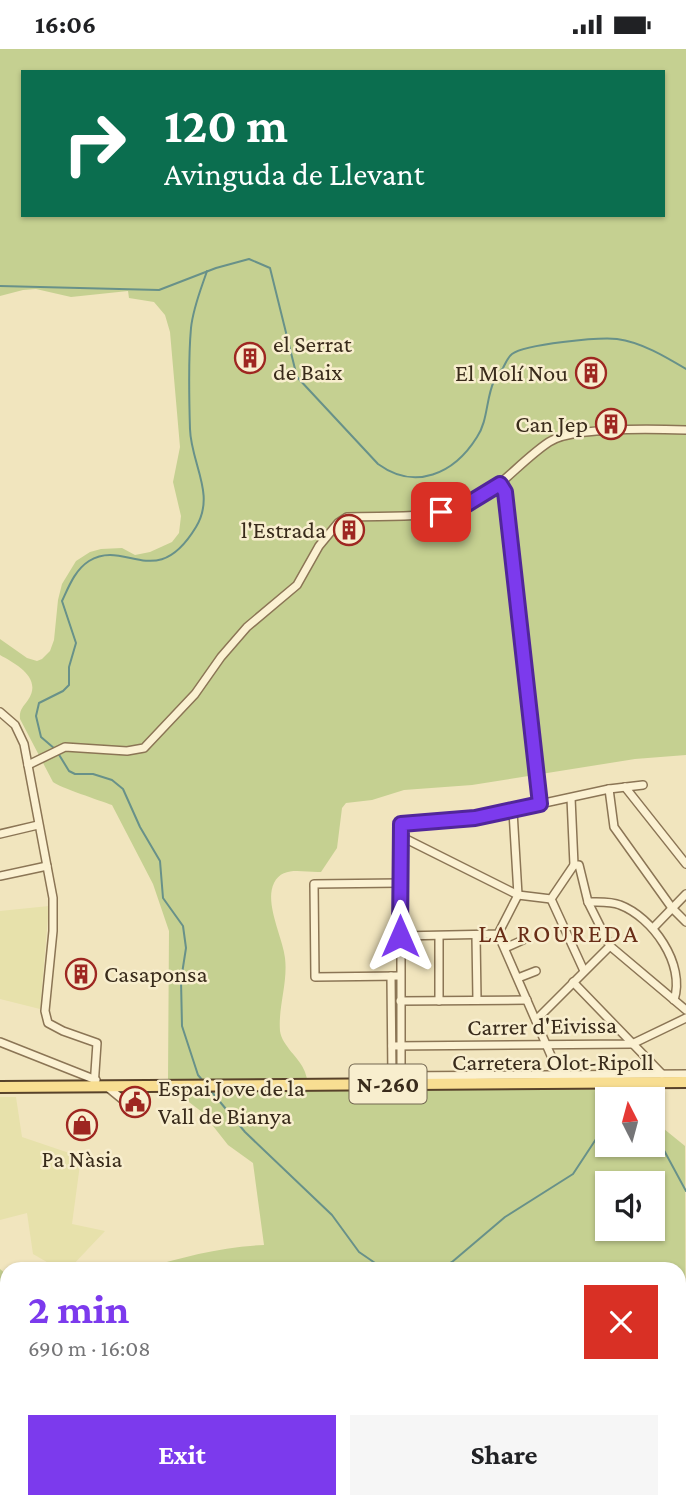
<!DOCTYPE html>
<meta charset="utf-8">
<style>
body{margin:0;font-family:"Crimson Pro",serif;background:#f6f6f6;color:#202124;height:100vh;display:flex;flex-direction:column;font-size:26px;white-space:nowrap}
*{box-sizing:border-box;margin:0}
p{font-size:23px;color:#757577}
.icon{flex:none;width:38px;height:38px;fill:none;stroke:currentColor;stroke-width:2;stroke-linecap:round;stroke-linejoin:round}
.map{position:relative;flex:1;overflow:hidden}
.side{position:absolute;left:0px;top:1213px;width:686px;height:247px;display:flex;flex-direction:column;background:#fff;border-radius:21px 21px 0 0;box-shadow:0 2px 5px #0004}
.side>*{flex:none}
.top-card{position:absolute;left:21px;top:21px;width:644px;height:147px;border-radius:0px;box-shadow:0 2px 5px #0004;background:#0b6e4f;color:#fff;overflow:hidden}
.needle{width:46px;rotate:354deg}
.controls{position:absolute;left:595px;top:1038px;display:grid;gap:14px}
.controls a{display:grid;place-items:center;width:70px;height:70px;border-radius:0px;background:#fff;box-shadow:0 2px 5px #0004;font-size:35px}
.pin{position:absolute;display:grid;place-items:center;width:60px;height:60px;color:#fff;margin:-30px;border-radius:14px;box-shadow:0 4px 10px #0006}
.me{position:absolute;width:77px;margin:-38px;rotate:0deg;stroke-linejoin:round;filter:drop-shadow(0 0 5px #0008)}
.turn{display:flex;align-items:center;gap:24px;height:147px;padding:0 28px;font-size:32px}
.turn .icon{width:91px;height:91px;stroke-width:2.5}
.turn b{display:block;font-size:49px;line-height:60px}
.round{display:grid;place-items:center;flex:none;width:74px;height:74px;border-radius:0px;background:#f6f6f6}
.head{display:flex;align-items:center;justify-content:space-between;height:119px;padding:0 28px}
h1{font-size:42px;font-weight:700;line-height:52px;color:#7c3aed}
.cta{display:flex;gap:14px;margin-top:auto;padding:14px 28px}
.cta a{flex:1;height:80px;border-radius:0px;background:#7c3aed;color:#fff;font-size:28px;font-weight:700;line-height:80px;text-align:center}
.cta a+a{background:#f6f6f6;color:#202124}
.status{display:flex;justify-content:space-between;align-items:center;height:49px;padding:0 35px;background:#fff;direction:ltr}
.status svg{height:19px;fill:currentColor}
.map>svg:first-child{display:block}
.farmland{fill:#e7e1ab}
.green{fill:#c5d091;fill-rule:evenodd}
.lines{fill:none;stroke-linecap:round;stroke-linejoin:round}
.stream{stroke:#689189;stroke-width:2}
.minor-casing{stroke:#8b7555;stroke-width:10}
.primary-casing{stroke:#58422a;stroke-width:14}
.minor{stroke:#fbf1d2;stroke-width:7}
.primary{stroke:#f8de92;stroke-width:10}
.route-casing{stroke:#51269a;stroke-width:18}
.route{stroke:#7c3aed;stroke-width:12}
.labels{text-anchor:middle;stroke-width:5;stroke-linejoin:round;paint-order:stroke}
.shield{fill:#f8eece;stroke:#726651;stroke-width:2}
.shield-label{font-size:23px;font-weight:bold;fill:#392b1b}
.poi-label{font-size:24px;fill:#392b1b;stroke:#f8eece;text-anchor:start}
.street-label{font-size:24px;fill:#392b1b;stroke:#f8eece}
.neighbourhood-label{font-size:26px;letter-spacing:2px;fill:#692d17;stroke:#f8eece}
</style>
<div class="status"><b>16:06</b><svg viewBox="0 0 49 12"><path d="M0 12V9h3v3zM5 12V6h3v6zM10 12V3h3v9zM15 12V0h3v12zM26 1h20v11H26zM47 4h2v5h-2z"/></svg></div>
<div class="map">
<svg width="686" height="1459" viewBox="0 0 686 1459">
<rect width="100%" height="100%" fill="#f1e5be"/>
<g class="farmland">
<polygon points="49,857 40,960 0,950 0,862"/>
<polygon points="0,1048 16,1048 22,1088 81,1108 72,1175 105,1182 69,1220 59,1220 33,1205 27,1164 0,1171"/>
</g>
<path class="green" d="M 0,0 L 686,0 L 686,706 L 635,710 L 472,736 L 404,741 L 372,751 L 346,754 L 342,759 L 337,799 L 321,823 C 304,824 283,816 274,834 C 264,854 283,889 285,909 C 288,934 278,958 280,982 C 282,997 300,1009 305,1023 C 306,1026 307,1030 308,1033 L 309,1030 L 549,1028 L 614,1037 L 615,1050 L 607,1050 L 607,1096 L 653,1096 L 653,1071 L 685,1097 L 686,1459 L 0,1459 L 0,1220 L 7,1226 L 7,1452 L 679,1452 L 679,1220 L 142,1220 C 183,1208 221,1198 264,1196 L 253,1114 L 228,1096 L 202,1063 L 185,1050 L 168,1030 L 169,882 L 153,835 L 112,756 C 101,752 59,738 53,733 L 20,670 C 19,661 23,658 28,651 C 43,629 16,615 0,606 L 0,590 L 27,609 L 37,612 L 42,610 L 50,602 L 54,591 L 58,551 L 62,535 L 76,512 L 90,503 L 101,500 L 122,499 L 135,506 L 150,503 L 172,493 L 179,484 L 181,467 L 173,433 L 180,398 L 170,283 L 165,266 L 154,253 L 129,249 L 128,242 L 71,248 L 36,240 L 23,241 L 0,247 ZM 23,23 L 663,23 L 663,166 L 23,166 ZM 607,1134 L 653,1134 L 653,1180 L 607,1180 Z"/>
<g class="lines">
<g class="stream">
<path d="M 0,237 L 159,241 L 216,219 L 249,210 L 270,219 L 297,328 L 378,415 C 415,442 454,425 477,388 C 488,372 486,349 494,332 C 496,327 500,323 503,319 C 505,315 508,308 512,305 C 525,295 600,288 617,290 C 641,293 666,308 686,320"/>
<path d="M 55,700 L 41,688 L 36,667 L 39,654 L 63,642 L 69,636 L 69,618 L 76,594 L 62,552 C 69,537 75,521 89,512 C 126,489 156,544 196,478 C 216,445 191,415 190,380 C 189,347 188,312 191,279 C 193,259 201,240 207,222"/>
<polyline points="58,704 69,722 75,725 93,725 112,731 123,740 140,778 160,812 163,849 183,877 186,899 181,931 182,977 198,1026 203,1032"/>
<polyline points="211,1042 245,1083 332,1166 359,1203 378,1216 414,1220"/>
<polyline points="653,1081 686,1142"/>
<polyline points="439,1220 452,1213 505,1168 573,1125 602,1081 607,1076"/>
</g>
<g class="minor-casing">
<g id="minor">
<polyline points="500,435 505,443 540,755"/>
<polyline points="0,663 15,676 24,695 53,849 53,882 45,962 48,974 63,982 97,994 94,1038"/>
<path d="M 28,716 L 65,698 L 127,702 L 144,699 L 195,645 L 221,608 L 247,578 L 297,536 L 319,497 L 338,474 L 347,468 C 385,466 427,471 464,457 C 497,444 519,413 549,393 C 572,378 656,380 686,381"/>
<polyline points="625,738 686,815"/>
<polyline points="609,740 614,778 672,859 686,873"/>
<polyline points="571,749 574,816 579,816 588,853 610,897 686,961"/>
<polyline points="0,785 38,776"/>
<polyline points="400,787 518,846 551,850 574,816"/>
<polyline points="0,827 47,817"/>
<polyline points="400,834 314,835 315,928 400,927"/>
<polyline points="551,850 584,922"/>
<path d="M 588,853 C 599,853 611,852 620,856 C 652,868 686,915 674,951"/>
<polyline points="655,877 686,845"/>
<polyline points="498,885 559,1025"/>
<polyline points="400,887 498,885 518,846 513,762"/>
<polyline points="476,887 477,951"/>
<polyline points="505,899 523,891"/>
<polyline points="391,927 392,1028"/>
<polyline points="518,929 536,922"/>
<polyline points="573,933 662,1025"/>
<polyline points="400,952 527,951"/>
<polyline points="439,952 439,888"/>
<polyline points="536,971 610,897"/>
<polyline points="0,993 96,1031"/>
<polyline points="392,997 632,995 686,969"/>
<polyline points="401,1026 401,775 475,769 609,740 643,736"/>
<polyline points="392,1027 686,1025"/>
<polyline points="106,1037 138,1063"/>
</g>
</g>
<g class="primary-casing">
<polyline id="primary" points="0,1038 686,1033"/>
</g>
<use href="#minor" class="minor"/>
<use href="#primary" class="primary"/>
</g>
<g class="lines">
<g class="route-casing">
<polyline id="route" points="400,887 401,775 475,769 540,755 505,443 500,435 464,457 441,463"/>
</g>
<use href="#route" class="route"/>
</g>
<defs>
<g id="building-ring" transform="scale(1.575)"><circle r="9.5" fill="#f8eece" stroke="#9e2721" stroke-width="1.5"/><path d="M-4-6H4V6H1V3H-1V6H-4ZM-2.5-4.3h1.7v1.8h-1.7ZM.8-4.3h1.7v1.8H.8ZM-2.5-1h1.7V.8h-1.7ZM.8-1h1.7V.8H.8Z" fill="#9e2721"/></g>
<g id="civic-ring" transform="scale(1.575)"><circle r="9.5" fill="#f8eece" stroke="#9e2721" stroke-width="1.5"/><path d="M-.6-6.5H3V-4.5H.6V-3L4-1V1h2V6H-6V1h2V-1L-.6-3ZM-1.2 2.5V6h2.4V2.5Z" fill="#9e2721"/></g>
<g id="shop-ring" transform="scale(1.575)"><circle r="9.5" fill="#f8eece" stroke="#9e2721" stroke-width="1.5"/><path d="M-5-2.5h2.3a2.7 3.5 0 0 1 5.4 0H5L5.5 6h-11ZM-1.5-2.5h3a1.5 2.3 0 0 0-3 0Z" fill="#9e2721"/></g>
</defs>
<g fill-rule="evenodd">
<use href="#building-ring" x="250" y="309"/>
<use href="#building-ring" x="591" y="324"/>
<use href="#building-ring" x="611" y="375"/>
<use href="#building-ring" x="349" y="481"/>
<use href="#building-ring" x="81" y="925"/>
<use href="#civic-ring" x="135" y="1053"/>
<use href="#shop-ring" x="82" y="1076"/>
</g>
<g class="labels">
<rect class="shield" x="349.5" y="1015.5" width="77" height="39" rx="5"/>
<g class="shield-label">
<text x="388" y="1043">N-260</text>
</g>
<g class="poi-label">
<text x="273" y="303">el Serrat<tspan x="273" dy="28">de Baix</tspan></text>
<text x="568" y="332" text-anchor="end">El Molí Nou</text>
<text x="588" y="383" text-anchor="end">Can Jep</text>
<text x="326" y="489" text-anchor="end">l'Estrada</text>
<text x="104" y="933">Casaponsa</text>
<text x="158" y="1047">Espai Jove de la<tspan x="158" dy="28">Vall de Bianya</tspan></text>
<text x="82" y="1118" text-anchor="middle">Pa Nàsia</text>
</g>
<g class="street-label">
<text transform="translate(542 977) rotate(-1)" y="8">Carrer d'Eivissa</text>
<text x="553" y="1021">Carretera Olot-Ripoll</text>
</g>
<g class="neighbourhood-label">
<text x="559" y="893">LA ROUREDA</text>
</g>
</g>
</svg>
<div class="controls">
<a><svg class="needle" viewBox="-14 -14 28 28"><path d="M0-13l5 13h-10z" fill="#e53935"/><path d="M0 13l5-13h-10z" fill="#757577"/></svg></a>
<a><svg class="icon" aria-label="sound" viewBox="0 0 24 24"><path d="M4 9h4l5-4v14l-5-4H4zM17 9q2 3 0 6"/></svg></a>
</div>
<div class="pin" style="left:441px;top:463px;background:#d93025"><svg class="icon" aria-label="arrive" viewBox="0 0 24 24"><path d="M6 21V4h12l-3 4 3 4H6"/></svg></div>
<svg class="me" style="left:400px;top:887px" viewBox="-20 -20 40 40"><path d="M0-17L14 15 0 8-14 15z" fill="#7c3aed" stroke="#fff" stroke-width="4"/></svg>
<div class="top-card">
<div class="turn"><svg class="icon" aria-label="right" viewBox="0 0 24 24"><path d="M7 20v-9h11M14 6l5 5-5 5"/></svg><div><b>120 m</b>Avinguda de Llevant</div></div>
</div>
<section class="side">
<div class="head"><div><h1>2 min</h1><p>690 m · 16:08</p></div><a class="round" style="background:#d93025;color:#fff"><svg class="icon" aria-label="close" viewBox="0 0 24 24"><path d="M6 6l12 12M18 6L6 18"/></svg></a></div>
<div class="cta"><a>Exit</a><a>Share</a></div>
</section>
</div>
